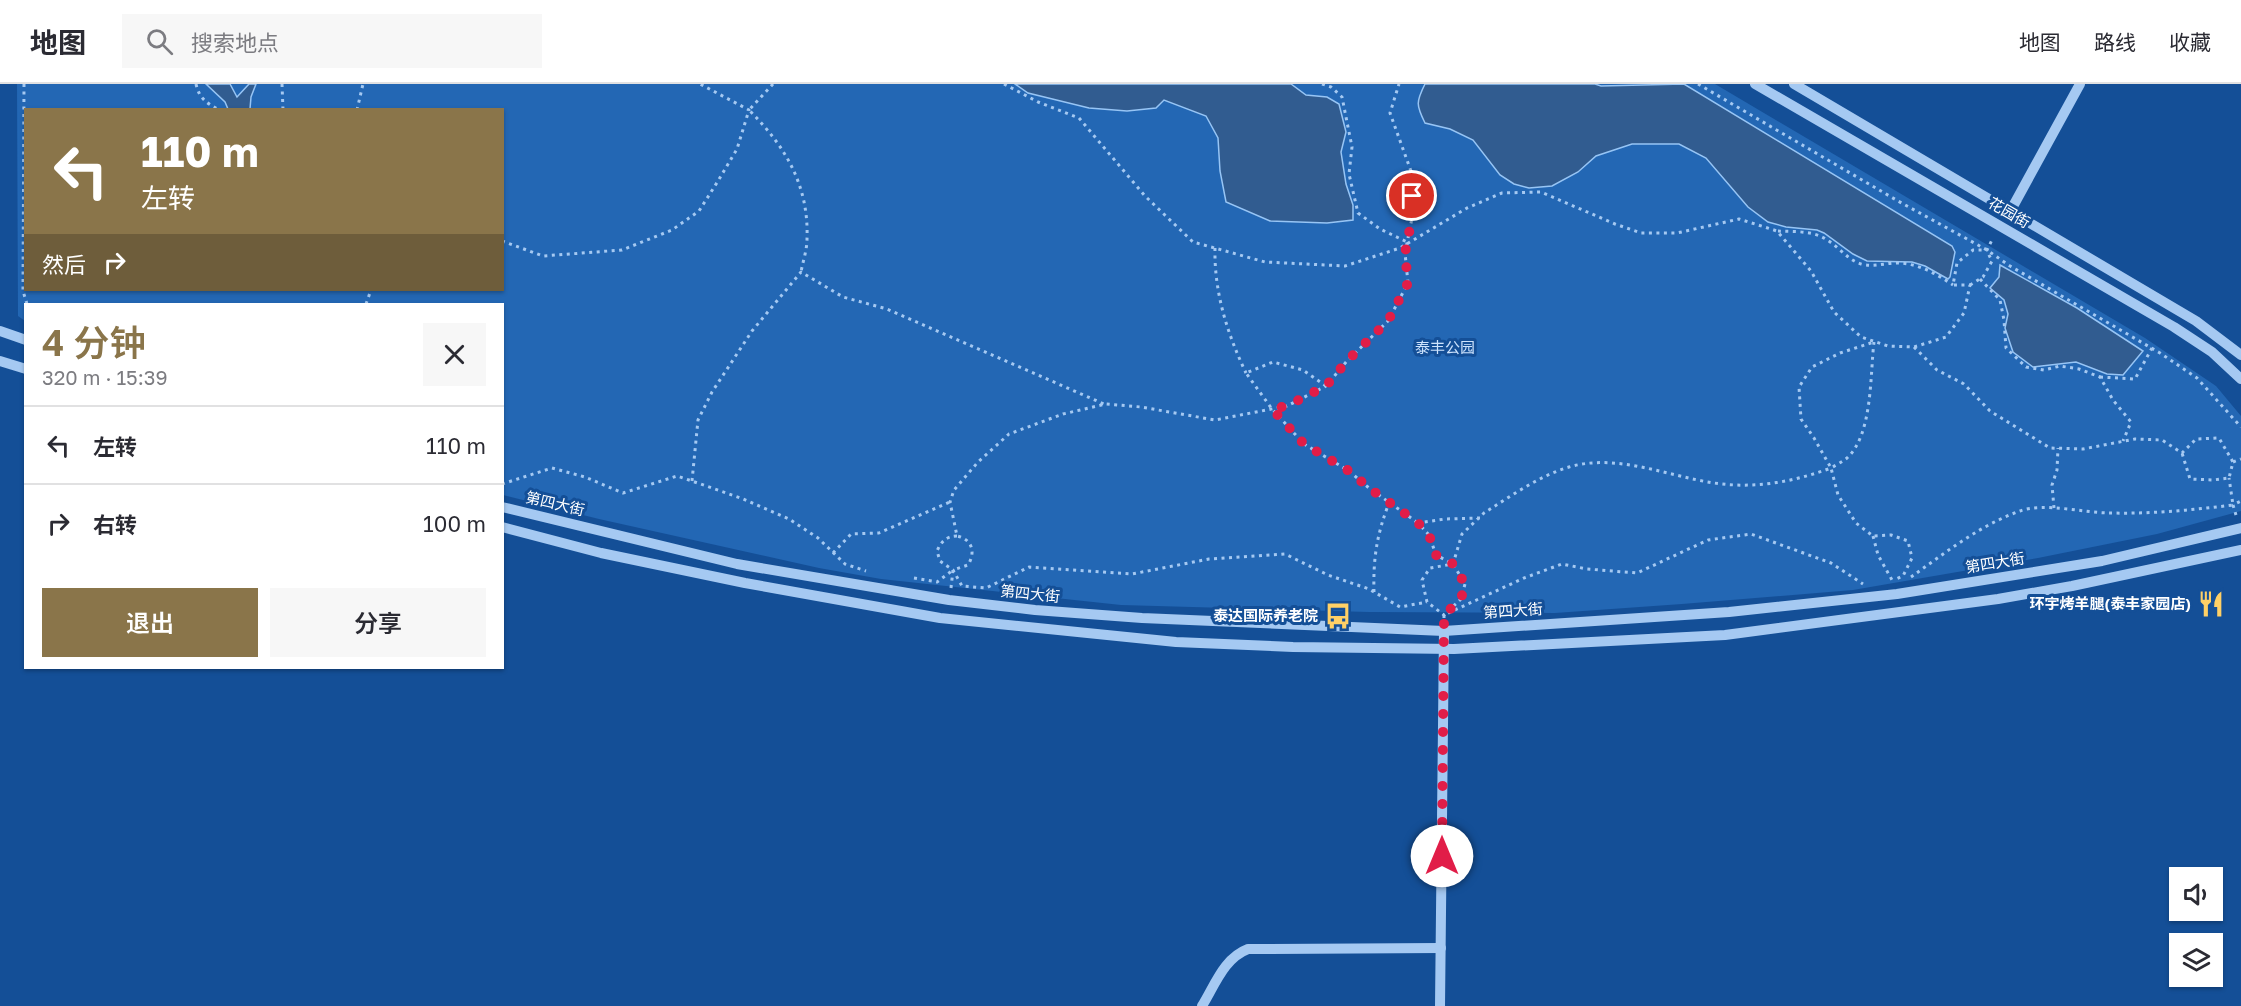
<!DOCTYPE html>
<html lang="zh">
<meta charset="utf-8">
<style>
body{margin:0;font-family:"Golos Text","Noto Sans SC",sans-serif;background:#f7f7f7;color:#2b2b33;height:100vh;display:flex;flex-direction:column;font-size:22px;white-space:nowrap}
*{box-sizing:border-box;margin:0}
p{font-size:20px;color:#7c7c81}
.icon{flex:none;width:33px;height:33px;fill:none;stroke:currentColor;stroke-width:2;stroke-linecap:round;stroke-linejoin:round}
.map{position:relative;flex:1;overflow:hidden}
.sheet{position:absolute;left:24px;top:219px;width:480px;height:366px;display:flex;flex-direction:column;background:#fff;border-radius:0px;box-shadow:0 2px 4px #0004}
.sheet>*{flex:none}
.top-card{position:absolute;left:24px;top:24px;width:480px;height:183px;border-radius:0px;box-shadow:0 2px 4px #0004;background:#8a754a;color:#fff;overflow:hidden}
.fabs{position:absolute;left:2169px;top:783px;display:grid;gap:12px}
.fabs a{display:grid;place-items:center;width:54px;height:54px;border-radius:0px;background:#fff;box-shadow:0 2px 4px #0004;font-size:30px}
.pin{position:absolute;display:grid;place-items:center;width:51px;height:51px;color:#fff;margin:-26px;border:3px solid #fff;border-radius:50%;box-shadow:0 2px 6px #0007}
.me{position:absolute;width:66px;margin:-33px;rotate:0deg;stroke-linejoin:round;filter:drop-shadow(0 0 4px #0008)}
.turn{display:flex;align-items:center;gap:21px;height:126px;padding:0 18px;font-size:27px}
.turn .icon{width:78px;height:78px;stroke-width:2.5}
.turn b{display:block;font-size:42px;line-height:51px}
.then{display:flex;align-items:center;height:57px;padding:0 18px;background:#0003;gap:12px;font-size:22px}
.round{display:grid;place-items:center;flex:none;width:63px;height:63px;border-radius:0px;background:#f7f7f7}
.overview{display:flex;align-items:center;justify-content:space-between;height:102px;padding:0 18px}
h1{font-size:36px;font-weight:600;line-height:45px;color:#8a754a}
.cta{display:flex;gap:12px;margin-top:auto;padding:12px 18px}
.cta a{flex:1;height:69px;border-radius:0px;background:#8a754a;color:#fff;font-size:24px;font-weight:600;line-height:69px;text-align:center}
.cta a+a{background:#f7f7f7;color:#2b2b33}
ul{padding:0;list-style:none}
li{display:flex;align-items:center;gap:18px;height:78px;padding:0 18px;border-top:2px solid #e1e1e2}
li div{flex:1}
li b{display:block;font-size:22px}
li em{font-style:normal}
header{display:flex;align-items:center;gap:36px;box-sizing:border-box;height:84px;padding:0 30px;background:#fff;border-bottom:2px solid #e1e1e2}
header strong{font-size:28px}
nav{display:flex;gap:33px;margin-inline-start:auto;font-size:21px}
.search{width:420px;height:54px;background:#f7f7f7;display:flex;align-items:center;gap:15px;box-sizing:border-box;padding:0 21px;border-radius:0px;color:#7c7c81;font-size:22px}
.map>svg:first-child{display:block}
.green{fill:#2367b4;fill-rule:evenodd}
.water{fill:#315c90;stroke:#97c5f5;stroke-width:1.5}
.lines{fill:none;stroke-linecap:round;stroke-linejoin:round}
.path{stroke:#a5c9f2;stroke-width:3;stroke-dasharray:3 4.5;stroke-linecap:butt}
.minor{stroke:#a5c9f2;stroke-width:10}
.route{stroke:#e11d48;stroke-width:10;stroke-dasharray:0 18}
.labels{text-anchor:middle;stroke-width:6;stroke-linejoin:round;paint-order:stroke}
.street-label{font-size:15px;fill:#fff;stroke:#144f97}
.park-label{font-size:15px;fill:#cde3fd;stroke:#144f97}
.poi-label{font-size:15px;font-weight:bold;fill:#fff;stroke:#144f97;text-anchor:end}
</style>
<header>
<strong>地图</strong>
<div class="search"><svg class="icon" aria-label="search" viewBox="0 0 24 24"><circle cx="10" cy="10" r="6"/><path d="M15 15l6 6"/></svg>搜索地点</div>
<nav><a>地图</a><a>路线</a><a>收藏</a></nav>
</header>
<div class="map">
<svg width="2241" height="922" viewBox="0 0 2241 922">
<rect width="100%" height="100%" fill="#144f97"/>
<path class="green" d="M 17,0 L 1715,0 L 2145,254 L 2216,302 L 2241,332 L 2241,427 L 2157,450 L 2038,474 L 1853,506 L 1682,520 L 1555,529 L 1369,528 L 1121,521 L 881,495 L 819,484 L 599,435 L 503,411 L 502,220 L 26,220 L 25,237 L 18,232 ZM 26,26 L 502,26 L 502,206 L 26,206 Z"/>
<g class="water">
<polygon points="206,0 230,0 237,13 249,0 256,0 251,13 250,25 228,25 225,18"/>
<polygon points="1015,0 1291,0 1306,11 1327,13 1339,20 1346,48 1341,68 1346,100 1353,121 1353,136 1327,139 1270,137 1226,118 1220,87 1218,54 1206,32 1164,16 1156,24 1127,27 1089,24 1028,9"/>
<path d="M 1425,0 L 1595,0 L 1601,2 L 1684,0 L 1952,162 L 1955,168 L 1950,193 L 1948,195 L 1925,182 L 1912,178 L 1867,177 L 1853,170 L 1824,149 L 1817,146 L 1786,143 L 1768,138 L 1748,123 L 1706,74 L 1679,60 L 1632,60 L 1596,72 L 1578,88 L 1552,102 L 1529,104 L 1514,100 L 1500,91 L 1473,56 L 1450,45 L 1425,39 C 1416,21 1416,18 1425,0 Z"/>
<polygon points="2000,181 2077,224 2143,267 2123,291 2107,290 2076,278 2033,283 2013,268 2005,244 2008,230 2004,216 1990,204 1999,193"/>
</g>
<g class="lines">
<g class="path">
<polyline points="24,0 23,207 27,220"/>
<path d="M 196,0 C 199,14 207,20 220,26"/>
<polyline points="282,0 283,26"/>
<path d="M 773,0 L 749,26 C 786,63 809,102 807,155 C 807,166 803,177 801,188"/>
<polyline points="1004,0 1038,18 1079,34 1145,112 1193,158 1265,178 1345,182 1400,164 1467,124 1502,109 1541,108 1615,140 1641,149 1677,149 1739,135 1777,147 1811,187 1834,228 1861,253 1888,262 1914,263 1946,253 1964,229 1970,201 1953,201 1957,179 1973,166 1987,166 1993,154"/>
<polyline points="1322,0 1331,3 1342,13 1352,63 1349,90 1358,129 1380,145 1407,158"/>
<polyline points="1698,0 1898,117 1987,166 2010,182 2160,269 2197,294 2241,343"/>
<polyline points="357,26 363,0"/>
<path d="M 1778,147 C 1794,148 1813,146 1827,156 C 1839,163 1848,176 1861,180 C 1872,183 1882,180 1893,179 C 1916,178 1935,189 1953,201"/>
<polyline points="502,157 543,172 622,166 672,146 699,127 718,97 737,65 749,26 700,0"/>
<path d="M 1215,164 C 1214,208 1227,249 1246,289"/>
<polyline points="1980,195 2000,216 2004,236 2006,264 2026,283 2044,286 2060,282 2079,285 2100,293 2113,316 2131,338 2123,357"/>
<polyline points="1970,201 1983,193 1992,177 1987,167"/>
<polyline points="366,220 371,206"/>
<path d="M 1874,258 C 1870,290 1873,350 1847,374 C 1842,378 1836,381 1831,384 L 1814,354 L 1801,335 L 1799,303 L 1812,283 L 1840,269 Z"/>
<polyline points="1914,263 1937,286 1964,300 1990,327 2050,364 2083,365 2135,355 2162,356 2182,369 2196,355 2219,354 2233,378 2229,394 2213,396 2190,395 2182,369"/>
<polyline points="2100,293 2135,295 2152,264"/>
<polyline points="1326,302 1303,286 1273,278 1246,289 1272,325 1304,360 1349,387 1369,404 1418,439"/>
<polyline points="2233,378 2241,375"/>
<polyline points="692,397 698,336 712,308 752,247 801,188 843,213 887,225 1104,320"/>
<polyline points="502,400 552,384 585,393 623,409 677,392 692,397 743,415 789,435 818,454 845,480 866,487"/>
<polyline points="2054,424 2052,401 2057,386 2058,364"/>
<polyline points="2236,431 2233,421 2241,417"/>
<path d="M 1480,434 L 1445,435 L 1418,439 L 1429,451 L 1436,471 L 1453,480 L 1465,500 L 1461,515 L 1444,531 L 1427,518 L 1422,496 L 1430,484 L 1453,480 L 1462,450 L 1484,429 C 1511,412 1539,392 1569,383 C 1617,369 1667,392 1714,399 C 1755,405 1793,398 1831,384 L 1838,411 L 1856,439 L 1873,452 L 1891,451 L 1908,457 L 1912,474 L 1903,492 L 1894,496"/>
<path d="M 957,452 C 946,452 941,458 937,467 L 940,477 L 953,486 L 962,502 L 986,504 L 1029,483 L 1132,490 L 1209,475 L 1285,470 L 1328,491 L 1369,505 L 1400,523 L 1427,518"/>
<polyline points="1873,452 1878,471 1892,496"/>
<polyline points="833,469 851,450 879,449 950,418"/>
<path d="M 1911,493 C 1945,469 1980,441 2020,427 C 2044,418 2084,429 2110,429 C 2152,430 2192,426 2233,421 L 2229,394"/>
<polyline points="914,494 937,498 953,486"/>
<path d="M 951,504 L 953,486 L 968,481 C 976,468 972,455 957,452 L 950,418 L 954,406 L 978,378 L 1009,350 L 1063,330 L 1106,320 L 1141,323 L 1215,336 L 1287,322 L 1326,302 L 1347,277 L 1388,237 L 1408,199 L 1405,169 L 1412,134 L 1412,90 L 1390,29 L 1399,0"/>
<path d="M 1374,508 C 1373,474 1377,450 1389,419"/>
<polyline points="1444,534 1444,531 1524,494 1562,480 1587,485 1637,489 1708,456 1751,450 1831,479 1863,500"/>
</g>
<g class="minor">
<polyline points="1755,0 2174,243 2212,268 2241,295"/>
<polyline points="1794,0 2196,237 2241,271"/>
<polyline points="2011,126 2080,0"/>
<polyline points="0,247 26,256"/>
<polyline points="0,277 26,285"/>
<polyline points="502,423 737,480 949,516 1035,526 1142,534 1444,547 1729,528 1897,510 2102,477 2241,444"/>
<polyline points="502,443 601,469 745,499 940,534 1176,558 1293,563 1454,565 1725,551 1998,515 2072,502 2241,466"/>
<path d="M 1202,922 C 1215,901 1224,874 1248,865 L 1441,864"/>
<polyline points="1440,922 1444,547"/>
</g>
</g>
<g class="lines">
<polyline class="route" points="1412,112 1412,134 1405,169 1408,199 1388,237 1347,277 1326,302 1287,322 1272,325 1304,360 1349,387 1369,404 1418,439 1429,451 1436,471 1453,480 1465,500 1461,515 1444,531 1442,772"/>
</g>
<defs>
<g id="restaurant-bare" transform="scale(2.07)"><path d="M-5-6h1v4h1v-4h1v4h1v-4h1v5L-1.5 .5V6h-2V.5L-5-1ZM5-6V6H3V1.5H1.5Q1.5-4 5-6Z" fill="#ffd066" stroke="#144f97" stroke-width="2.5" paint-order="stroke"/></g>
<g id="bus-bare" transform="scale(2.07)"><path d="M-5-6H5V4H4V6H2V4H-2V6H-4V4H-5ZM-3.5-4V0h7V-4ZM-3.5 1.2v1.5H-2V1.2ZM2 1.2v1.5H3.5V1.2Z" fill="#ffd066" stroke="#144f97" stroke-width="2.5" paint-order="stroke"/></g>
</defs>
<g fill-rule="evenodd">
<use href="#restaurant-bare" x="2211" y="520"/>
<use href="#bus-bare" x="1338" y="532"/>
</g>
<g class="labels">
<g class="street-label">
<text transform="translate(2009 129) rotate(30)" y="5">花园街</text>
<text transform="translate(555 420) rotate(13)" y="5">第四大街</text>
<text transform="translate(1995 479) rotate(-9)" y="5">第四大街</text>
<text transform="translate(1030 510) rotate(6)" y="5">第四大街</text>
<text transform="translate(1513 527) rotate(-4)" y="5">第四大街</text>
</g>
<g class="park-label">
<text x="1445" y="269">泰丰公园</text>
</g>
<g class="poi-label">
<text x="2191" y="525">环宇烤羊腿(泰丰家园店)</text>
<text x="1318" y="537">泰达国际养老院</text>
</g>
</g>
</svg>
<div class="fabs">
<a><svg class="icon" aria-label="sound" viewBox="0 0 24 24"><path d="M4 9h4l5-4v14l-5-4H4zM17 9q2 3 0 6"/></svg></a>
<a><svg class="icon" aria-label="layers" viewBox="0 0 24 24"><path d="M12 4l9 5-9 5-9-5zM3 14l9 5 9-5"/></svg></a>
</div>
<div class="pin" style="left:1412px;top:112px;background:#d93025"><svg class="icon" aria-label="arrive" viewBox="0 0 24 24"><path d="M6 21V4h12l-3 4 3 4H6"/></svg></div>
<svg class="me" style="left:1442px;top:772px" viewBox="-20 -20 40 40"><circle r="19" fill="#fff"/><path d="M0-13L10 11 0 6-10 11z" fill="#e11d48"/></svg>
<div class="top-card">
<div class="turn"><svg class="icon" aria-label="left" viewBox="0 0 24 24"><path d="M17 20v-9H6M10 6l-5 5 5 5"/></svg><div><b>110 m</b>左转</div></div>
<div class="then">然后<svg class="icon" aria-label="right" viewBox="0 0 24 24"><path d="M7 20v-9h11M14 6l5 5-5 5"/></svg></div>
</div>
<section class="sheet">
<div class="overview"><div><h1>4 分钟</h1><p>320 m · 15:39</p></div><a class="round"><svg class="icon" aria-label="close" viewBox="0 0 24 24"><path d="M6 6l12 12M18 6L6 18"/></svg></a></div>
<ul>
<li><svg class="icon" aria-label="left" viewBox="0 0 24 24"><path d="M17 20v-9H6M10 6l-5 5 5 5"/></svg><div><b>左转</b></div><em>110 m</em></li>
<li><svg class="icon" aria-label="right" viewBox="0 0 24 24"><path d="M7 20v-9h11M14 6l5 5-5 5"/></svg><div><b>右转</b></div><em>100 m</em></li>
</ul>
<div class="cta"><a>退出</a><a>分享</a></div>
</section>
</div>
